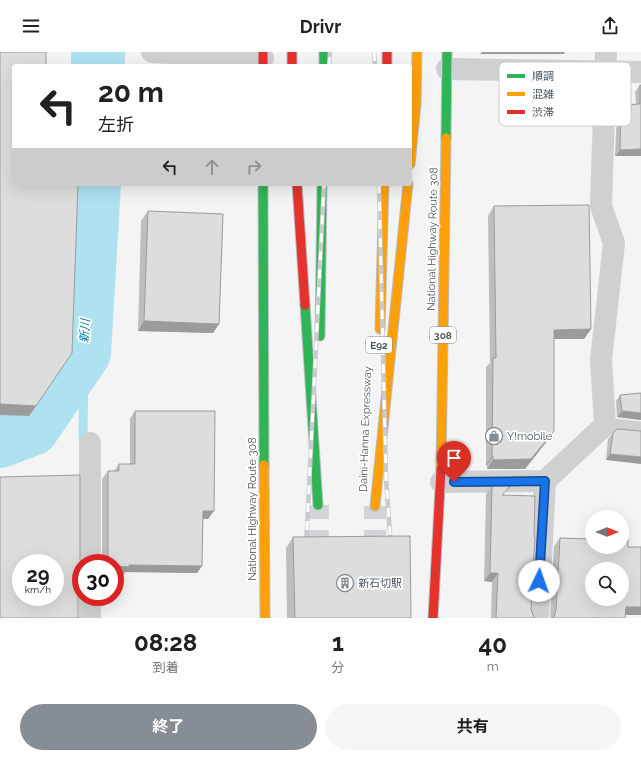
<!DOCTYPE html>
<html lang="ja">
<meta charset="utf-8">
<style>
body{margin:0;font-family:Raleway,"Noto Sans JP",sans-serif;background:#f6f6f6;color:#202124;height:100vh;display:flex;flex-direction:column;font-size:15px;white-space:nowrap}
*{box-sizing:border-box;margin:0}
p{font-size:13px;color:#757577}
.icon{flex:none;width:22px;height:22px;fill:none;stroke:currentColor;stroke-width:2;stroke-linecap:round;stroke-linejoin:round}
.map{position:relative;height:566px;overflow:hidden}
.details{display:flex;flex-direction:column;background:#fff;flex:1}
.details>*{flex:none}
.guide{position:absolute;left:12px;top:12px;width:400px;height:122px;border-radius:4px;box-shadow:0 4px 16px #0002;background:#fff;color:#202124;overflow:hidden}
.needle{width:26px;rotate:90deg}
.fabs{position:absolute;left:585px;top:458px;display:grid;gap:8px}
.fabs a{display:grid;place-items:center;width:44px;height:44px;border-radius:50%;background:#fff;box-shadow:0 4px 16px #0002;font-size:20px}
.speed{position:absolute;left:12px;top:502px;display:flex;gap:8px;font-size:20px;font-weight:700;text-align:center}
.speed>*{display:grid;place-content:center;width:52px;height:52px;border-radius:50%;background:#fff;box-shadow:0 4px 16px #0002;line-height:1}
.speed small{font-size:10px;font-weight:400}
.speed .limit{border:6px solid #d22;background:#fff;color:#111}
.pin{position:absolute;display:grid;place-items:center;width:34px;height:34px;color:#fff;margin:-41px -17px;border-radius:50% 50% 50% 0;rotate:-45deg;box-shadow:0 0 4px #0007}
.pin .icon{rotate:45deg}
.me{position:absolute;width:44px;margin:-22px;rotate:3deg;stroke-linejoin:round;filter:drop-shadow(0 0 3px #0008)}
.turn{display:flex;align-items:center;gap:14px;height:84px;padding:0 20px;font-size:18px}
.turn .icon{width:52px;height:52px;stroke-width:2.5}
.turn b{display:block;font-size:28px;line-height:34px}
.lanes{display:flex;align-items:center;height:38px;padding:0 20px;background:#0003;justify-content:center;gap:20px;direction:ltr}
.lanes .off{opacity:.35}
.eta{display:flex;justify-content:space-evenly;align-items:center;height:68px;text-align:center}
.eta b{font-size:24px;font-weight:700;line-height:28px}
.cta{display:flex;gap:8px;margin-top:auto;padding:8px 20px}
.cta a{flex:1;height:46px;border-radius:24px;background:#868d94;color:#fff;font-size:16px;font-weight:700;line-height:46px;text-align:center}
.cta a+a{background:#f6f6f6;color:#202124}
header{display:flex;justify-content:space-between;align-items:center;height:52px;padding:0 20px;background:#fff;font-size:18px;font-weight:700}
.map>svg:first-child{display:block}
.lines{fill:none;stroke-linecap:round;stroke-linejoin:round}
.stream{stroke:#aee2f0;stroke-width:9}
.river{stroke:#aee2f0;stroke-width:54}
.highway-tunnel{stroke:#d2d4d7;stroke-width:22;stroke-dasharray:22 11;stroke-linecap:butt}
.fast-casing{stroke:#b9bec3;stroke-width:11}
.slow-casing{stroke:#b9bec3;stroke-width:11}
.jam-casing{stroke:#b9bec3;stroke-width:11}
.lane{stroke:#ced0d2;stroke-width:15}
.street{stroke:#ced0d2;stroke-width:22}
.fast{stroke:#30b455;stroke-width:9}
.slow{stroke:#ff9f0a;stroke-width:9}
.jam{stroke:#e5322d;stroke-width:9}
.rail-casing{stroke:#c9cacc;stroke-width:4.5}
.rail{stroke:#fff;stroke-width:3;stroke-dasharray:9;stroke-linecap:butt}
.wall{fill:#bebebf}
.shaded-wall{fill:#9b9b9b}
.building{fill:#ddddde;stroke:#9b9b9b;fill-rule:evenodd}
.route-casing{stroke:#114b97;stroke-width:10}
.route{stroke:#1a73e8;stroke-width:7}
.labels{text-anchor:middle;stroke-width:3.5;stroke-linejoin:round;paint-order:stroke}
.shield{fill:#fff;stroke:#808990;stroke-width:1}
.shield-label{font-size:10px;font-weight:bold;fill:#4a5661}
.street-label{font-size:11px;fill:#4a5661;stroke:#fff}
.poi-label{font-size:11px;fill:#4a5661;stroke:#fff;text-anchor:start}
.water-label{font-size:12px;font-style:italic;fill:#0c7c9b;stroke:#fff}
.key{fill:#fff;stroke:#c9ccd0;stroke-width:1}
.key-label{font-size:11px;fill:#4a5661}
</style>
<header><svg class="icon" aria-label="menu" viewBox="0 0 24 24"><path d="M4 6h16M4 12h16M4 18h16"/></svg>Drivr<svg class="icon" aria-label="share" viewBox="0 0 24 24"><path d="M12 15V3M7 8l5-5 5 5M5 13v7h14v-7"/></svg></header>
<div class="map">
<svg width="641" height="566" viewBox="0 0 641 566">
<rect width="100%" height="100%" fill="#f4f4f4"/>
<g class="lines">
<polyline class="stream" points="83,386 84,301"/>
<g class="river">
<polyline points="98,14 98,0"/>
<polyline points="0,389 32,377 84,301 94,132"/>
</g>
<g class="highway-tunnel">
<polyline points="317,566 318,453"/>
<polyline points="375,566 375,454"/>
</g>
<g class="fast-casing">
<g id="fast">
<polyline points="324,0 324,14"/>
<polyline points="446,86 447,0"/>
<polyline points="263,132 264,413"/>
<polyline points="305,253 318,453"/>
<polyline points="320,284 322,132"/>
</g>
</g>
<g class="slow-casing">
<g id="slow">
<polyline points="410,112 416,53 417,0"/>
<polyline points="380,277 384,132"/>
<polyline points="264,413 265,566"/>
<polyline points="441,417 446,86"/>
<polyline points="375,454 408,132"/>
</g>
</g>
<g class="jam-casing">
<g id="jam">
<polyline points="263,0 263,14"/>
<polyline points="292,0 292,14"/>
<polyline points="387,0 387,14"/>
<polyline points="297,132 305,253"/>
<polyline points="433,566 441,417"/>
</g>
</g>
<polyline class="lane" points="605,373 641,377"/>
<g class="street">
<polyline points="152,0 263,6"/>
<polyline points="447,17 641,20"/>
<polyline points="441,430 545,429 605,373 601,308 614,191 601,154 606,0"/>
<polyline points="90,511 90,391"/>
<polyline points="90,545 90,566"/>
<polyline points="538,566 545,429"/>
</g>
<use href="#fast" class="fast"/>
<use href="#slow" class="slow"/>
<use href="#jam" class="jam"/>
<g class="rail-casing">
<g id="rail">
<polyline points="374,0 375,14"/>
<polyline points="329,14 330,0"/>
<polyline points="379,132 386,426 391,496"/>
<polyline points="306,496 324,132"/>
</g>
</g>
<use href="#rail" class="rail"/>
</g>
<g class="wall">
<polygon points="640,33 641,33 641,104 615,104 617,59 621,53 636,52 635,40"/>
<polygon points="494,154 591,277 584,287 554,287 547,389 525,417 487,417 487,413 486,413 486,315 490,311 488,164"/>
<polygon points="148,159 219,272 213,281 138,279 141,169"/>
<polygon points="641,341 641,368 617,365 616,349 620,343"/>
<polygon points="135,359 208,467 203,467 202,514 197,521 125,520 124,522 115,522 115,511 102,511 102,427 108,419 114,419 119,412 130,412 130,366"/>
<polygon points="641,379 606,408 608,387 613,381"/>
<polygon points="492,434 503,444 533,563 535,566 491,566 492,530 484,529 486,442"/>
<polygon points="293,485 411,566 287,566 286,496"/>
<polygon points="560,486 628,495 641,495 641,563 625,563 625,566 550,566 554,494"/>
</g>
<g class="shaded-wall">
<polygon points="482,0 565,0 564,2 480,2"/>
<polygon points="641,97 641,104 615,104 620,98"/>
<polygon points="144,269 219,272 213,281 138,279"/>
<polygon points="591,277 584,287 548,287 554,278"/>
<polygon points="0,352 36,354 29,364 0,363"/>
<polygon points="622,359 641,361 641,368 617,365"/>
<polygon points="554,379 547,389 525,417 487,417 493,408"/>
<polygon points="610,402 641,405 641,412 606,408"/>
<polygon points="492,404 493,404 487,413 486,413"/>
<polygon points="203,459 214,459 208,467 198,467"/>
<polygon points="129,513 202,514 197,521 125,520 124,522 115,522 115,514"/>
<polygon points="78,518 81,518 81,521 75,521"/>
<polygon points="490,521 498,521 492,530 484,529"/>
<polygon points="626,555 641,555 641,563 620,563"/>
</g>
<g class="building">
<polygon points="0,0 46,0 46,14 14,14 14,132 78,132 72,301 36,354 0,352"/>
<polygon points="640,33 641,33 641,97 620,98 621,53 640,52"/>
<polygon points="589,153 591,277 554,278 554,379 531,407 493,408 493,404 492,404 493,306 496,306 494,154"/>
<polygon points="148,159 223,162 219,272 144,269"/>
<polygon points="641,341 641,361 622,359 620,343"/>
<polygon points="135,359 215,359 214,459 203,459 202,514 129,513 129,515 115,514 115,511 105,511 106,509 108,503 108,419 119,419 119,412 135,412"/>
<polygon points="617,377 641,379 641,405 610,402 613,381"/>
<path d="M 80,423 L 80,507 L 81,511 L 81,518 L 78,518 L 78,566 L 79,566 L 0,566 L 0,425 ZM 21,511 L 55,511 L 55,545 L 21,545 Z"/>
<polygon points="511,433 502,443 535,444 534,485 535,485 531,557 533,563 535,566 496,566 498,521 490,521 492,434"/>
<polygon points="410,484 411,566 295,566 293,485"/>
<path d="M 560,486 L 592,487 L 592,495 L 622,495 L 622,488 L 628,488 L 628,495 L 641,495 L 641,555 L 626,555 L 625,566 L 553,566 L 554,565 L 556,558 ZM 592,517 L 622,517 L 622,547 L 592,547 Z"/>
</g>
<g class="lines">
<g class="route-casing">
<polyline id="route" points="454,430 545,429 539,529"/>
</g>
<use href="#route" class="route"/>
</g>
<defs>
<g id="shop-ring" transform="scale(0.9)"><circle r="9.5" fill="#fff" stroke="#868d94" stroke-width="1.5"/><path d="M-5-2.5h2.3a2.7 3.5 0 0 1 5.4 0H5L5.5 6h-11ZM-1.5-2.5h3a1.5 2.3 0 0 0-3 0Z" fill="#868d94"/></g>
<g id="building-ring" transform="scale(0.9)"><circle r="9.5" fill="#fff" stroke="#868d94" stroke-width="1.5"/><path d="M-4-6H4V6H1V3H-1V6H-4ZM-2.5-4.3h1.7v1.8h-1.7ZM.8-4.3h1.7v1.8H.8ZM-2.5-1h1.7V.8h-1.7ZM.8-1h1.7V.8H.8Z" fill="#868d94"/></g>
</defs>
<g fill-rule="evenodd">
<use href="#shop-ring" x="494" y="384"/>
<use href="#building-ring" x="345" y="531"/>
</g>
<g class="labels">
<g class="shield">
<rect x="430" y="275" width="26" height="16" rx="3"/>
<rect x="366" y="285" width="26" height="16" rx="3"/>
</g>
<g class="shield-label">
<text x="443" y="287">308</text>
<text x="379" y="297">E92</text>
</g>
<g class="street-label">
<text transform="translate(432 187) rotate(-89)" y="4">National Highway Route 308</text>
<text transform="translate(365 377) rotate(-88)" y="4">Daini-Hanna Expressway</text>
<text transform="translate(252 457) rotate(-90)" y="4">National Highway Route 308</text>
</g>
<g class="poi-label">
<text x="507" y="388">Y!mobile</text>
<text x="358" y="535">新石切駅</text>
</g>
<g class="water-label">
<text transform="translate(85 279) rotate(-87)" y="4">新川</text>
</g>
</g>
<rect x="499" y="10" width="132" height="64" rx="6" class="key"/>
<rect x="507" y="22" width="18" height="4" fill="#30b455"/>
<rect x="507" y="40" width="18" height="4" fill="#ff9f0a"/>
<rect x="507" y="58" width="18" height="4" fill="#e5322d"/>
<g class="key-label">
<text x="532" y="28">順調</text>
<text x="532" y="46">混雑</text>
<text x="532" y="64">渋滞</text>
</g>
</svg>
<div class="fabs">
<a><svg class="needle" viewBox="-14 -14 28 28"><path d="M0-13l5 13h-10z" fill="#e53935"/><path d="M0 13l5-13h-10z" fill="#757577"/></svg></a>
<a><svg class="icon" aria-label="search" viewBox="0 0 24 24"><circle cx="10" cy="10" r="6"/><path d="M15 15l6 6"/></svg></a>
</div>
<div class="speed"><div>29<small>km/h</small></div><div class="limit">30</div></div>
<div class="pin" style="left:454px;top:430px;background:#d93025"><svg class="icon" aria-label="arrive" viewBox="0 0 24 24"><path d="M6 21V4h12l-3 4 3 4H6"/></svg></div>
<svg class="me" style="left:539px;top:529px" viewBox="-20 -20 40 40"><circle r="19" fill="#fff"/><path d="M0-13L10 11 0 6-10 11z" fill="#1a73e8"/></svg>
<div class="guide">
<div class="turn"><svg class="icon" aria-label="left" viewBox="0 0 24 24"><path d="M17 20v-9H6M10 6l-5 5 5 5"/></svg><div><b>20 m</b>左折</div></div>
<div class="lanes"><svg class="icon" aria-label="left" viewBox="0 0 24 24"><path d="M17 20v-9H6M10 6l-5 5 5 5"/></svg><svg class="icon off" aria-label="ahead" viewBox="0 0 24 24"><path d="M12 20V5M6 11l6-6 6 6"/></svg><svg class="icon off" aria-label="right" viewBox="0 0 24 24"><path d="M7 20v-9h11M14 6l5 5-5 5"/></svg></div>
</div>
</div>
<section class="details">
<div class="eta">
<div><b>08:28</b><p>到着</p></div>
<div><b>1</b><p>分</p></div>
<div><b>40</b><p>m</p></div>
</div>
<div class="cta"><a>終了</a><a>共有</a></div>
</section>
